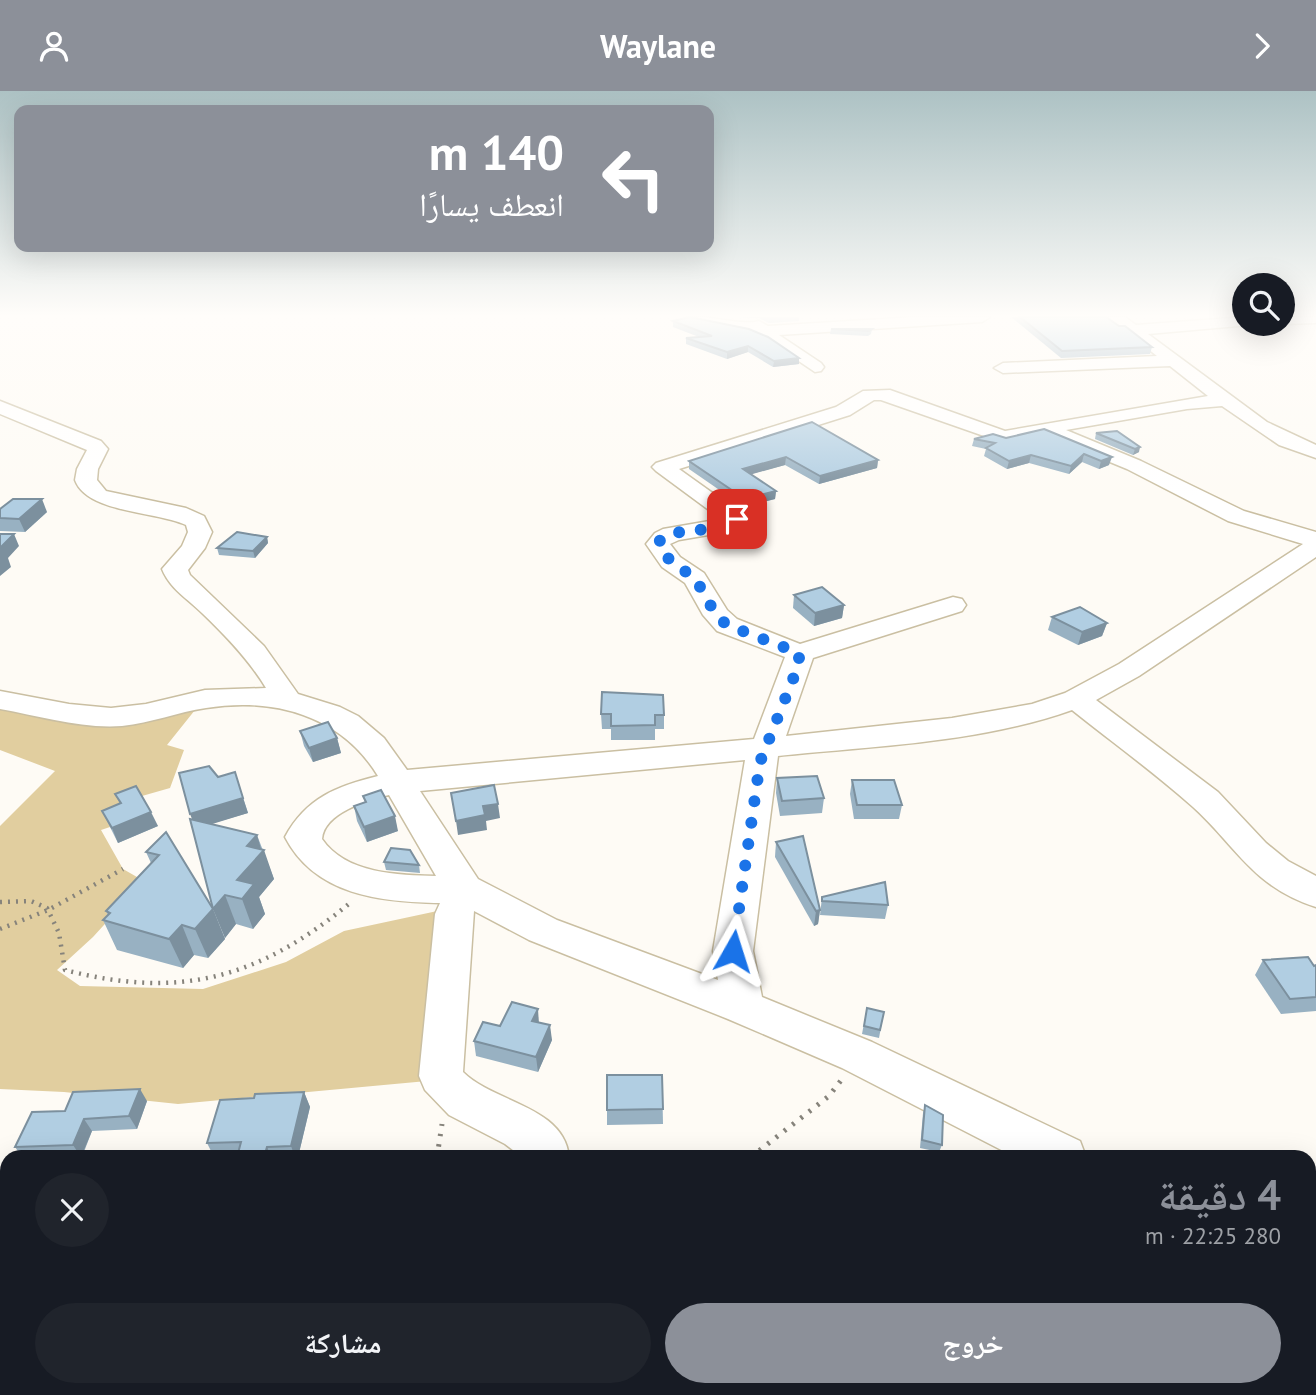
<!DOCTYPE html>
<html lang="ar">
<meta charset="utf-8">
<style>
body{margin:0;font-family:"PT Sans","Noto Naskh Arabic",sans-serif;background:#20242c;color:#f1f3f6;direction:rtl;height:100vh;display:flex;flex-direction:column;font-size:26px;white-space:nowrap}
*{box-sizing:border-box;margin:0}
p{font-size:23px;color:#9ea1a6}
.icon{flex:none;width:38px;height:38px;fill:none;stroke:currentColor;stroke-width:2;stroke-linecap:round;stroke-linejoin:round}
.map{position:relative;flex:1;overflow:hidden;direction:ltr}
.details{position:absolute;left:0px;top:1059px;width:1316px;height:247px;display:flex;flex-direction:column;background:#171b24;border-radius:21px 21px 0 0;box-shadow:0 7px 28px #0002;direction:rtl}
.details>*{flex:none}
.banner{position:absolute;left:14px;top:14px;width:700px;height:147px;border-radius:14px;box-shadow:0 7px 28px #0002;direction:rtl;background:#8c9099;color:#fff;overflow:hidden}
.buttons{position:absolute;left:1232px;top:182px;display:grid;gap:14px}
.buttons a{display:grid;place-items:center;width:63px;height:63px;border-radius:50%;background:#171b24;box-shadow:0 7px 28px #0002;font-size:35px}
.pin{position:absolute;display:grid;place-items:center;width:60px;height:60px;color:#fff;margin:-30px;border-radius:14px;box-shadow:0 4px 10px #0006}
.me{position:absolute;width:77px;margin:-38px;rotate:6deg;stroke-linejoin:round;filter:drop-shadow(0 0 5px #0008)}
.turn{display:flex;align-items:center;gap:24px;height:147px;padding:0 35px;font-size:32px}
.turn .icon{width:91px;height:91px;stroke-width:2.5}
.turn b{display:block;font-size:49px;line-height:60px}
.round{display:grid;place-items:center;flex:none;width:74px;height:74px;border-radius:37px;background:#20242c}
.overview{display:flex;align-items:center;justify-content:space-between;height:119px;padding:0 35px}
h1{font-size:42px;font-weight:700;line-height:52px;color:#8c9099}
.action{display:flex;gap:14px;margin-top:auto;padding:14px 35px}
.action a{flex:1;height:80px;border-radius:42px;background:#8c9099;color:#fff;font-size:28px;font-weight:700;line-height:80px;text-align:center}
.action a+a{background:#20242c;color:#f1f3f6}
header{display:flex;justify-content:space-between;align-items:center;height:91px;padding:0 35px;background:#8c9099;color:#fff;font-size:32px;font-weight:700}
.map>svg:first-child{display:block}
.green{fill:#e1ce9f}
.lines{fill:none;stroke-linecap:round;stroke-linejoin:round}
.minor-casing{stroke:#cabfa2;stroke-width:3}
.path-far1{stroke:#86837b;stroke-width:4.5;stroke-dasharray:2 6;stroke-linecap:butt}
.path{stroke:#86837b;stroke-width:5;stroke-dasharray:2.5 8;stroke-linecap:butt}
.minor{fill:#fff;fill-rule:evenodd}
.wall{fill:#98b1c2}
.shaded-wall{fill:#7c909e}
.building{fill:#b1cee2;stroke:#7c909e;stroke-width:2}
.route{stroke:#1a73e8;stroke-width:12;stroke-dasharray:0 21.6}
</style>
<header><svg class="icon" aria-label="forward" viewBox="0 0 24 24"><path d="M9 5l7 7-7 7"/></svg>Waylane<svg class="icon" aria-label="person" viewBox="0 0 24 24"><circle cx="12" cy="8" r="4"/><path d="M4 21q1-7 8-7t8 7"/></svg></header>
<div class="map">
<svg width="1316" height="1304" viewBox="0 0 1316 1304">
<rect width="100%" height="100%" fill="#fefbf5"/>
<polygon class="green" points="0,614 104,632 199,614 167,654 184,659 170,697 142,705 116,734 101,739 123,778 144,790 93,846 57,879 80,895 203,898 286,871 344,840 442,819 427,990 178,1013 64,1001 0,998 0,735 55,680 0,659"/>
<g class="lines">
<g class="minor-casing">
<g id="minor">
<path d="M 688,226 C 710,224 743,235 759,230 L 768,235 L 915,226 L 990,226 L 982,231 L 779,244 L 821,272 L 824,276 L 821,280 L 815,281 L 760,244 L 690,229 Z"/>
<path d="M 1108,226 L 1125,226 L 1136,234 L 1244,226 L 1244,233 L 1250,234 L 1148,243 L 1267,331 L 1316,354 L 1316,367 L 1279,354 L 1222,315 L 1187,318 L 1066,339 L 1141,370 L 1244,420 L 1316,441 L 1316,466 L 1139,585 L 1096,609 L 1218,701 L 1266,752 L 1288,770 L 1316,785 L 1316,816 C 1253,796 1237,756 1193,716 C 1155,682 1112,651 1072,619 C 979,652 875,655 778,665 L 753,860 L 762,906 L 872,951 L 1080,1050 L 1086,1066 L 1015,1066 L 842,977 L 728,928 L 529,849 L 474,820 L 463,981 C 494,1012 564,1015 569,1066 L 522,1066 L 505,1053 L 449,1024 L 425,999 L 419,985 L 435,823 L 440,812 C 380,811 315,804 285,746 C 306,707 337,695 378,685 C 341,624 273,606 206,617 C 178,621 151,632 122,635 C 81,638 40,625 0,618 L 0,600 L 69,613 L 111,617 L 146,613 L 205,599 L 266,597 C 249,569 226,545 202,522 C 188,508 170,498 162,478 L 182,455 L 188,441 L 186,434 C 155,420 87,422 75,389 L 77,378 L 87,359 L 0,323 L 0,310 L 101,350 L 108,358 L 98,378 L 97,389 L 106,400 L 186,417 L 204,425 L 212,441 L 205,457 L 188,479 L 190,484 L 264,555 L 298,603 L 340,616 L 358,625 L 384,647 L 407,679 L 754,648 L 785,566 L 717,540 L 703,524 L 685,492 L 662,476 L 646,453 L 655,442 L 663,438 L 721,428 L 656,380 L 652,376 L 656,372 L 836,316 L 863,300 L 890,299 L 1005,340 L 1208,305 L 1170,275 L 1003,282 L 994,277 L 1003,272 L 1157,265 ZM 874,309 L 881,309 L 1004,352 L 1042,343 L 1127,378 L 1228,430 L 1303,453 L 1119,573 L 1065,602 L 1032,613 L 952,627 L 786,645 L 813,567 L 962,520 L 966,514 L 962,508 L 953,506 L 800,553 L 737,528 L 727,519 L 704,482 L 680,466 L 670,453 L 679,449 L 726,441 L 737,438 L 749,428 L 679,378 L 850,324 ZM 745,669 L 713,860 L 718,889 L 557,829 L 478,788 L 420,700 ZM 389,704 L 436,785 C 398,784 346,783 322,748 C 324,722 367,709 389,704 Z"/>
<polygon points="1283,226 1316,226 1316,232 1283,233"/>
<polygon points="1309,1188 1316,1191 1316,1245 1309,1242"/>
<polygon points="168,1298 224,1298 222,1304 166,1304"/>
<polygon points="243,1298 328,1298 325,1304 241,1304"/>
<rect x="388" y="1298" width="56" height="6"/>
</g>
</g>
<g class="path-far1">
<path d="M 0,811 L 31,810 L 47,817 L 59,842 L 65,879 C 181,909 259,887 350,812"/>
<polyline points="0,838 48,819 123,778"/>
</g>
<g class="path">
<polyline points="437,1066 442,1033"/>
<polyline points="751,1066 829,1005 842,988"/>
</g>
<use href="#minor" class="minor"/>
</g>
<g class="wall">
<polygon points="682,226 687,226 686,227 799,273 773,276 748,261 727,268 686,253 686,247 699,246 673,236 673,230 685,227"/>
<polygon points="732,226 799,226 799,230 769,232 759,227"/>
<polygon points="1011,226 1106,226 1152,256 1150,263 1061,267"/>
<polygon points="831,238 872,238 871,243 868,245 830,243"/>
<polygon points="812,331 878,369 877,377 819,393 785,374 751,383 776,400 775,408 744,416 689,378 689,370"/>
<polygon points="1044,338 1109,374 1099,378 1082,371 1069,383 1029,372 1007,378 984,365 986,358 972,355 974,348 1006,347"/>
<polygon points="1117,340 1139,361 1133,364 1095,348 1096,342"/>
<polygon points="0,418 47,421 25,441 0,440"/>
<polygon points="267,446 268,452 255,467 219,464 217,457"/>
<polygon points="794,504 844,514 842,527 814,535 793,517"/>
<polygon points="1052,526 1107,532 1102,545 1078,554 1048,539"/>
<polygon points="601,623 664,624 664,638 655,638 655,649 611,649 611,638 602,638"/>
<polygon points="300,640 337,647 341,662 313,671 304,655"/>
<polygon points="235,681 248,722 210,733 257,744 274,788 259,806 265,823 253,838 236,833 225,847 213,818 192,729"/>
<polygon points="777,687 824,707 822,722 780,725 776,702"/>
<polygon points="852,689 902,714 899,728 854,728 850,703"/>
<polygon points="115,703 158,735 118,752 102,720 120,713"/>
<polygon points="363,705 398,740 367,751 357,730 354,715 365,711"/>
<polygon points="166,741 213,818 225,848 208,867 194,864 183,877 117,859 103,829 108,824 106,820 151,772 146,761"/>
<polygon points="776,751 820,819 818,833 814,835 775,766"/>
<polygon points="384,771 419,774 420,782 386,779"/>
<polygon points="822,806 888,814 885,828 820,824"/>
<polygon points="1263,869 1316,874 1316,920 1281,923 1255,884"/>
<polygon points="867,917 884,921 879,947 862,943"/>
<polygon points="539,932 552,949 538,981 476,965 474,950 500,935"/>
<polygon points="662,984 663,1033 607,1034 607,1019"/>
<polygon points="304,1001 310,1016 298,1066 214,1066 207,1052"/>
<polygon points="147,1010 137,1038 92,1040 82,1066 22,1066 15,1056 65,1020"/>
<polygon points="925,1014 942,1054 939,1061 920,1057 923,1022"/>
</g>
<g class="shaded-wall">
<polygon points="748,255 748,261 727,268 727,261"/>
<polygon points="799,267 799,273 773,276 774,270"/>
<polygon points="1140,356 1139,361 1133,364 1135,358"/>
<polygon points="1084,363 1082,371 1069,383 1071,375"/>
<polygon points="1031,364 1029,372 1007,378 1009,370"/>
<polygon points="786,366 785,374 742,386 743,378"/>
<polygon points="1112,366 1109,374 1099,378 1101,370"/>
<polygon points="878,369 877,377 819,393 820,385"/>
<polygon points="776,400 775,408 744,416 745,408"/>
<polygon points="42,408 47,421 25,441 19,428"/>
<polygon points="14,443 19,455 8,467 11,476 0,485 0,457"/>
<polygon points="267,446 268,452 255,467 253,460"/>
<polygon points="844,514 842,527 814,535 815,522"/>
<polygon points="1107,532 1102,545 1078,554 1082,541"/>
<polygon points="337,647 341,662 313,671 309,657"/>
<polygon points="243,707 248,722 196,738 190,723"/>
<polygon points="498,713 500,727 486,730 487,739 458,744 456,730 483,715"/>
<polygon points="151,721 158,735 118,752 112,737"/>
<polygon points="395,725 398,740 367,751 364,736"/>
<polygon points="257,744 262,761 264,759 274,788 259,806 265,823 253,838 242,808 237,789 247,755"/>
<polygon points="225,804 236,833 225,847 213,818"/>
<polygon points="213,818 225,848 208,867 195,838"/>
<polygon points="820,819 818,833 814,835 816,820"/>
<polygon points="182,834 194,864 183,877 169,848"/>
<polygon points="538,918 539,933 532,930"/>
<polygon points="550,934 552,949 538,981 536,966"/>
<polygon points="140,998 147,1010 137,1038 129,1025"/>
<polygon points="304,1001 310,1016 298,1066 295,1066 291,1055"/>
<polygon points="84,1028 92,1040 81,1066 73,1054"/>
<polygon points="267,1056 271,1066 264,1066"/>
</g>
<g class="building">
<polygon points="690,226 749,238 768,246 799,267 774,270 748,255 727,261 686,247 712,245 673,230"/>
<polygon points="1020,226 1106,226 1119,235 1125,235 1152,256 1062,260"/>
<polygon points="831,238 872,238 869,240"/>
<polygon points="812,331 878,369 820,385 786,366 743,378 776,400 745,408 689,370"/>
<polygon points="1044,338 1112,366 1101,370 1084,363 1071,375 1031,364 1009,370 986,357 995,352 974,348 993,343 1006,347"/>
<polygon points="1117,340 1140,356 1135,358 1096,342"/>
<polygon points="13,408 42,408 19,428 0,427 0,418"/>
<polygon points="237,441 267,446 253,460 217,457"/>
<polygon points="0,443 14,443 0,457"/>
<polygon points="822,496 844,514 815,522 794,504"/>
<polygon points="1080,516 1107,532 1082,541 1052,526"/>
<polygon points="602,601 663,604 664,624 655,624 655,634 611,635 611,623 601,623"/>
<polygon points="328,631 337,647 309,657 300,640"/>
<polygon points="209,675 218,686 235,681 243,707 190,723 179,682"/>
<polygon points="817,685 824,707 782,710 777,687"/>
<polygon points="852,689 894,689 902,714 857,714"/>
<polygon points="494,694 498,713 483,715 485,724 456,730 451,702"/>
<polygon points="136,695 151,721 112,737 102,720 121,712 115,703"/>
<polygon points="381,699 395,725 364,736 354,715 366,711 363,705"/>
<polygon points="190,728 257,744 247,755 264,759 237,789 254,793 242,808 225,804 213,818"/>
<polygon points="166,741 213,818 195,838 182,834 169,848 103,829 110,822 106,820 159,764 146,761"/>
<polygon points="803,745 820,819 816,820 776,751"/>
<polygon points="391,757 410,759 419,774 384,771"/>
<polygon points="885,791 888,814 822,810 822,806"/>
<polygon points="1308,866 1314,875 1316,874 1316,906 1290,908 1263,869"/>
<polygon points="512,911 538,918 532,930 550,934 536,966 474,950 483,931 500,935"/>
<polygon points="867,917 884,921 880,939 864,935"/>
<polygon points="607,984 662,984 663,1018 607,1019"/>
<polygon points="140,998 129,1025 84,1028 73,1054 15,1056 32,1021 65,1020 73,1001"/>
<polygon points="304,1001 291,1055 267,1056 264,1066 237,1066 241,1051 207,1052 220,1009 254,1007 255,1003"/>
<polygon points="925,1014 943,1024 942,1054 922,1049"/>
<polygon points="321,1298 322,1298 322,1304 279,1304"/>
</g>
<linearGradient id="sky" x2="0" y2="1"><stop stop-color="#adc2c4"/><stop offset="0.55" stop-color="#fffdfa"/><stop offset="1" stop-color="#fffdfa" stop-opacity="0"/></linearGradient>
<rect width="1316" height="408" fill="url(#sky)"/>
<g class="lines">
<path class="route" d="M 733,860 L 760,671 L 799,573 L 799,562 L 727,534 L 716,524 L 695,487 L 671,471 L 658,453 C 666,433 719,445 737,428"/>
</g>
</svg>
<div class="buttons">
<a><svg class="icon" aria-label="search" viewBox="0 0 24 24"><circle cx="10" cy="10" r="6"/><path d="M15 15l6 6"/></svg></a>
</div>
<div class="pin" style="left:737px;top:428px;background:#d93025"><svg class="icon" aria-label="arrive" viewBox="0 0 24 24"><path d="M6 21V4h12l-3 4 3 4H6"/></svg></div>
<svg class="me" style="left:733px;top:860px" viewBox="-20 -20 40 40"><path d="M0-17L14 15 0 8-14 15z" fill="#1a73e8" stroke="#fff" stroke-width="4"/></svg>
<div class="banner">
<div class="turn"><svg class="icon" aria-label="left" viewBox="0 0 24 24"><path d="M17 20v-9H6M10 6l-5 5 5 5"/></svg><div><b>140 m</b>انعطف يسارًا</div></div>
</div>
<section class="details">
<div class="overview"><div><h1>4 دقيقة</h1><p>280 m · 22:25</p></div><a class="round"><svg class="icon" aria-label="close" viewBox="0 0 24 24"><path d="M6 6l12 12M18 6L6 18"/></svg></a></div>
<div class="action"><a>خروج</a><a>مشاركة</a></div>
</section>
</div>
